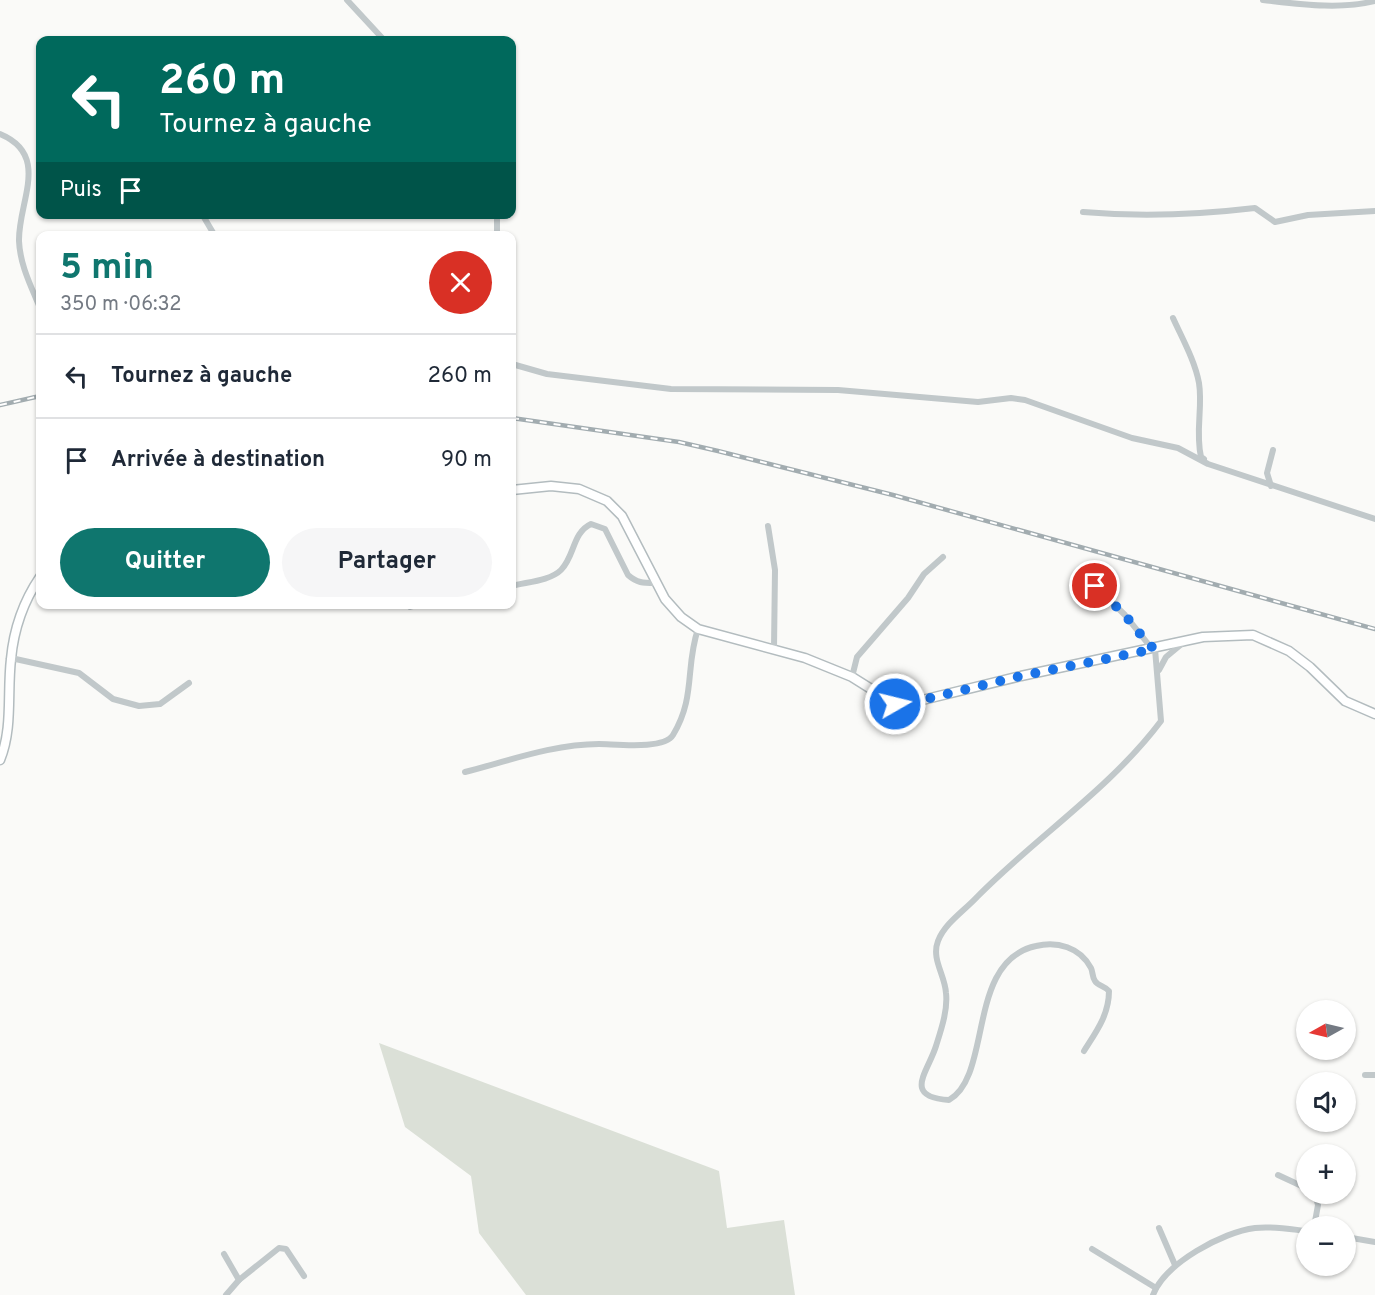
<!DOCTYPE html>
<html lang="fr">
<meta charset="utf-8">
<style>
body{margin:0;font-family:Overpass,sans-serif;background:#f6f6f7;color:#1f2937;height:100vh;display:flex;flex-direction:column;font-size:22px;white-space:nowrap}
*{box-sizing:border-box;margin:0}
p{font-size:20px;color:#747a83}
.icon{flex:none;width:33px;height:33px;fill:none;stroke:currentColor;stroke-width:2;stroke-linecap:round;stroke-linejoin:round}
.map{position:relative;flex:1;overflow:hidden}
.side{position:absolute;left:36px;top:231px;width:480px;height:378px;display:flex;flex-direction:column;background:#fff;border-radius:12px;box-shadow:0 2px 4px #0004}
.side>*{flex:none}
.guide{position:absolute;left:36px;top:36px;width:480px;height:183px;border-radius:12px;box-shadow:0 2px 4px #0004;background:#00695c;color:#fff;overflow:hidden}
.needle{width:39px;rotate:262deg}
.controls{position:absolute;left:1296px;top:1000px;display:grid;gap:12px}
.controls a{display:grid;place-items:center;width:60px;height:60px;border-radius:50%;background:#fff;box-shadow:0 2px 4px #0004;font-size:30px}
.pin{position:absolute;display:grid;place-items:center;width:51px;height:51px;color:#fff;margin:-26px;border:3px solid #fff;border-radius:50%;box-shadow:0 2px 6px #0007}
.me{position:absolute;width:66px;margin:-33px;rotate:82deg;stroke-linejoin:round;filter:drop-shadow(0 0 4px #0008)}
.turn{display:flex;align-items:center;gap:21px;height:126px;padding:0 24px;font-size:27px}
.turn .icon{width:78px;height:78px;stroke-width:2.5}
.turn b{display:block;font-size:42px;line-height:51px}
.then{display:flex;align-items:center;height:57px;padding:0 24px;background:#0003;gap:12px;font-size:22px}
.round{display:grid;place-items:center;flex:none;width:63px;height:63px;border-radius:32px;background:#f6f6f7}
.headline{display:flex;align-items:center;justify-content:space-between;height:102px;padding:0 24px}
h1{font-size:36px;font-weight:700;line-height:45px;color:#0f766e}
.action{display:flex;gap:12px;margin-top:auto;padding:12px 24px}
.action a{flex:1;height:69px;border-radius:36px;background:#0f766e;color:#fff;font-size:24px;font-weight:700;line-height:69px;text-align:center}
.action a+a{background:#f6f6f7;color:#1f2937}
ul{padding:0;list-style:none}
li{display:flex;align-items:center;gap:18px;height:84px;padding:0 24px;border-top:2px solid #e0e1e3}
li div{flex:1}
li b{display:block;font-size:22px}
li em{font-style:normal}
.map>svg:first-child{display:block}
.green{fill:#dbe0d7}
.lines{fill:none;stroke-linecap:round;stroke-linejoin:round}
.secondary-casing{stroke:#b3bcbf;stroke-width:11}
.street{stroke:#c1c8ca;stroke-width:6}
.secondary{stroke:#fff;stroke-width:8}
.rail-casing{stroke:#a2acb0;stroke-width:4.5}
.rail{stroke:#fff;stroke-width:2;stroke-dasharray:7;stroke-linecap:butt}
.route{stroke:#1a73e8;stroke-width:10;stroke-dasharray:0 18}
</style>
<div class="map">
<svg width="1375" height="1295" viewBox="0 0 1375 1295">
<rect width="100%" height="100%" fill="#fafaf8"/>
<polygon class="green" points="379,1043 719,1171 727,1228 784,1220 795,1295 526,1295 479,1233 471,1176 405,1127"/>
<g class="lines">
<g class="secondary-casing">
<g id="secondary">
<polyline points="512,490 551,486 579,489 607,501 622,516 665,599 681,617 698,629 805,658 852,677 895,704 906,704 1021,676 1203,637 1253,635 1289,651 1310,667 1345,701 1375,714"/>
<path d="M 0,760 C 13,728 7,693 11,659 C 14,627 23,602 40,577"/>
</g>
</g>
<g class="street">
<polyline points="347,0 384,40"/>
<path d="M 1263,0 C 1299,4 1339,10 1375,1"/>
<path d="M 0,134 C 51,155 18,202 19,241 C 20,265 31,286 40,308"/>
<path d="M 1083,212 C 1141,217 1196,215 1255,208 L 1275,222 L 1308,215 L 1375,211"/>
<polyline points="202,214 215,236"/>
<polyline points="497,214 497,236"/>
<path d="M 1173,318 C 1182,338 1195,361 1199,383 C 1203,408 1195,431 1201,457 L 1204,459"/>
<polyline points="512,364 547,374 671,389 838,390 978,402 1011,398 1025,400 1132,438 1178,448 1208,464 1375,519"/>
<polyline points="1271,486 1267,473 1273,450"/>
<polyline points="768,526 775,570 774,648"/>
<path d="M 512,586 C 526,582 550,581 561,570 C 575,556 572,533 591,524 L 605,529 L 628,575 C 637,583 643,583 655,583"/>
<polyline points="410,607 420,604"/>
<polyline points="11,658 79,673 113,699 139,706 160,704 189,683"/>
<polyline points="1159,670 1166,657 1184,642"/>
<polyline points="852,677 857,657 908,598 924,574 943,557"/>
<path d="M 465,772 C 508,761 554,744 599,744 C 615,744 664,750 673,735 C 696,697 685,667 698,629"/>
<path d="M 1084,1051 C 1096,1032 1109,1015 1109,991 C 1105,986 1098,986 1095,981 C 1092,977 1093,972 1091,968 C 1080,947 1057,941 1036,946 C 966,961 993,1075 949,1100 C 902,1097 928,1072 936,1046 C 941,1030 948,1010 946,993 C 945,975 931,959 938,941 C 945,923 964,911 977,897 C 1036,837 1110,789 1161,721 L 1155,649 L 1149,645 L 1125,615 L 1095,586"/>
<polyline points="1365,1075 1375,1075"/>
<polyline points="1278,1175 1306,1188"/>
<polyline points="1314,1227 1318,1205 1315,1194"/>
<polyline points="1159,1228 1175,1265"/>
<polyline points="1346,1237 1375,1242"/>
<polyline points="1092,1249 1156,1288"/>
<polyline points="224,1254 239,1280"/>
<polyline points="226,1295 239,1280 279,1248 286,1249 304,1276"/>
<path d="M 1153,1295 C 1165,1263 1223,1232 1255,1228 C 1273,1226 1289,1229 1306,1231"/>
</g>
<use href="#secondary" class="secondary"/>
<g class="rail-casing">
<g id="rail">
<polyline points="0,405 40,396"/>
<polyline points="512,418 679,442 718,451 893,495 1375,629"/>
</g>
</g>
<use href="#rail" class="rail"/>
</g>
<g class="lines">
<polyline class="route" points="895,704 906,704 1021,676 1155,649 1149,645 1125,615 1095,586"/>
</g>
</svg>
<div class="controls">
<a><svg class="needle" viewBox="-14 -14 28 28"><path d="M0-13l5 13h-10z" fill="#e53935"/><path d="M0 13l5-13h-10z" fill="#747a83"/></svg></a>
<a><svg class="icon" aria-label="sound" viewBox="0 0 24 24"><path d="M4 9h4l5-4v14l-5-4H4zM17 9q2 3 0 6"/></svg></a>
<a>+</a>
<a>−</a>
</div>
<div class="pin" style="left:1095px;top:586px;background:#d93025"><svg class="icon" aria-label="arrive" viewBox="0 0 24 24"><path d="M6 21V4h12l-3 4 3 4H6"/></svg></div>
<svg class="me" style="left:895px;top:704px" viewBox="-20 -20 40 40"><circle r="17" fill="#1a73e8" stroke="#fff" stroke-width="3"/><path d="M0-11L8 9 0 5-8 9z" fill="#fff"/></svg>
<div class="guide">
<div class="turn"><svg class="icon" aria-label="left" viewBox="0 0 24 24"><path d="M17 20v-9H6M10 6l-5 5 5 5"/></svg><div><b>260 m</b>Tournez à gauche</div></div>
<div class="then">Puis<svg class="icon" aria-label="arrive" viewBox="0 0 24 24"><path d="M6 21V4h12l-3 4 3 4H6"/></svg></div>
</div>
<section class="side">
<div class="headline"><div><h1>5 min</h1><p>350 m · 06:32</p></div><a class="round" style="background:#d93025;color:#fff"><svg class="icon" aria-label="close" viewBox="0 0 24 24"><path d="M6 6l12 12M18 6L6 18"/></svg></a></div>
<ul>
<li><svg class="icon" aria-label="left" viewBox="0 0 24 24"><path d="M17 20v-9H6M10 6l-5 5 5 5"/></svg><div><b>Tournez à gauche</b></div><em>260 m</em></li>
<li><svg class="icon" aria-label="arrive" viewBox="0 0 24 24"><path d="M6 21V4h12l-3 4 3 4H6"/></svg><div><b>Arrivée à destination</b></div><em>90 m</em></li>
</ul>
<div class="action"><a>Quitter</a><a>Partager</a></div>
</section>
</div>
